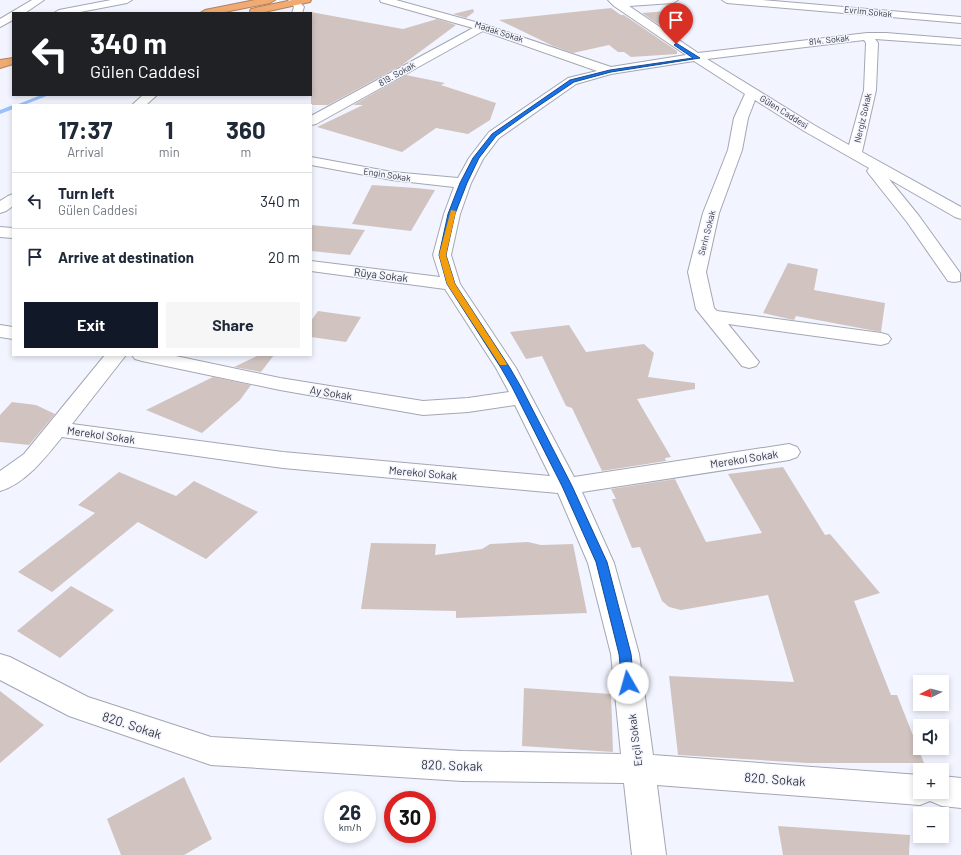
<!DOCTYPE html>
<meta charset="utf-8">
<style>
body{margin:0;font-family:Barlow,sans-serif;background:#f6f6f7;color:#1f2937;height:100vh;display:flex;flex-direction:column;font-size:15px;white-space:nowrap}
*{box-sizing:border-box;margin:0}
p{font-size:13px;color:#747a83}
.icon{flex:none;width:22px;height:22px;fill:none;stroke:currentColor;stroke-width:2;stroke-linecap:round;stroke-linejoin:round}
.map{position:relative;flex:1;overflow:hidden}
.side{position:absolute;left:12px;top:104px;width:300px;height:252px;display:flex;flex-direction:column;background:#fff;border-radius:0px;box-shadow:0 2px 6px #0003}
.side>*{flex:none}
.hud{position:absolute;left:12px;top:12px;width:300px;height:84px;border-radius:0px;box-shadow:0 2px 6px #0003;background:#202124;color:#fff;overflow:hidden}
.needle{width:26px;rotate:264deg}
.buttons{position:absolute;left:913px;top:675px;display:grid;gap:8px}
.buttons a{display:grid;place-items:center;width:36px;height:36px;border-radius:0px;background:#fff;box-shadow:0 2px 6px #0003;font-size:20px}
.speed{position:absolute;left:324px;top:791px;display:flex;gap:8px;font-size:20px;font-weight:700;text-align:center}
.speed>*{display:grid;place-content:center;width:52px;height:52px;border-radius:50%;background:#fff;box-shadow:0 2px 6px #0003;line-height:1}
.speed small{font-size:10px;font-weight:400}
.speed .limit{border:6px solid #d22;background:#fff;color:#111}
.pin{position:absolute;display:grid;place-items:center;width:34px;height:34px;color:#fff;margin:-41px -17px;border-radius:50% 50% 50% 0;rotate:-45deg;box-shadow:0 0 4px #0007}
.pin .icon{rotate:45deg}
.me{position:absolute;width:44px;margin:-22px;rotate:353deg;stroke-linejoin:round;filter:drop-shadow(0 0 3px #0008)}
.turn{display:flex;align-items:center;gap:14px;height:84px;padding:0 12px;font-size:18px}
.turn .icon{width:52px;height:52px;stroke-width:2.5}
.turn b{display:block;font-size:28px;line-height:34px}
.eta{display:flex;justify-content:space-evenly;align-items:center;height:68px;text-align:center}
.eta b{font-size:24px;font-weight:700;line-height:28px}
.cta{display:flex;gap:8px;margin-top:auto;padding:8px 12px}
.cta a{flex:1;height:46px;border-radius:0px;background:#111827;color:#fff;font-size:16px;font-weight:700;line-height:46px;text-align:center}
.cta a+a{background:#f6f6f7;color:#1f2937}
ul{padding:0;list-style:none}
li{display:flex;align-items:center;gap:12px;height:56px;padding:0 12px;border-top:1px solid #e0e1e3}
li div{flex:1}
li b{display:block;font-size:15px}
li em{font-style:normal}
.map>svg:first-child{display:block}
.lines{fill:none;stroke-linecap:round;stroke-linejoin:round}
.stream{fill:#9ac2f8;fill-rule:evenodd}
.building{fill:#d1c4c0}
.minor-casing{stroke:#a3a7b2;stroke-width:2}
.highway-casing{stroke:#b0825f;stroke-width:2}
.minor{fill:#fff;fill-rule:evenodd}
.highway{fill:#f1aa71;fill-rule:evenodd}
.route{fill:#1a73e8;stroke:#114b97}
.slow{fill:#f59e0b}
.labels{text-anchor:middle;stroke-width:3;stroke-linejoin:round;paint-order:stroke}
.far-street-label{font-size:9px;fill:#37383d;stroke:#f2f5ff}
.street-label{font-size:11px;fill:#37383d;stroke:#f2f5ff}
.near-street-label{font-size:13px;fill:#37383d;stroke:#f2f5ff}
</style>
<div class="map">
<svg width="961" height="855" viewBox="0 0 961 855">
<rect width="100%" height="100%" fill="#f2f5ff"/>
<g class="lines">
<g class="stream">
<polygon points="41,95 49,95 24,105 16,105"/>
<polygon points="13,105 13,109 0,114 0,110"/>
</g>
</g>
<g class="building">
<polygon points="611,8 621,15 624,15 677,51 677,54 631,57 624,52 618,52 609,45 573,53 553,46 499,20"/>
<polygon points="473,9 474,12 466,18 453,14"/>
<polygon points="681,10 678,38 642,13"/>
<polygon points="311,12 403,29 437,19 456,25 402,65 328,105 311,105"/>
<polygon points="406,75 445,83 441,85 496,103 490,120 468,134 436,128 402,152 317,127 363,105 353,105"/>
<polygon points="372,185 416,188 435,190 411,231 352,224"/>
<polygon points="311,225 365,230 350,255 311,251"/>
<polygon points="788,263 818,269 814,290 885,303 881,332 796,316 794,320 789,319 763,313"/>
<polygon points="318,311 361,317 346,342 311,337 311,321"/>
<polygon points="569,325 586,352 644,344 654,353 648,377 695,383 695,389 637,399 671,457 665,458 666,461 602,471 572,408 566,406 542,356 526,359 510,332"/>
<polygon points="259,355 274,355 261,372 234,367"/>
<polygon points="213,377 251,385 240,400 202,433 146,410"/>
<polygon points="12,402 36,405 55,414 29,445 0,442 0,415"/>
<polygon points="783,467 825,535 830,534 880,593 854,601 891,695 897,695 924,763 807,763 678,755 669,676 794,682 768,595 681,610 669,607 662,601 640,547 632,548 612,499 616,499 611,489 675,479 706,542 762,533 728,474"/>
<polygon points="119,472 176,496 194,481 258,512 206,559 138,522 52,592 18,572 95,513 78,505"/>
<polygon points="528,542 541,545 573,544 587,613 456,618 456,611 361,609 371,543 436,544 435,555 482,549 490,544"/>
<polygon points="71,586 114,610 60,658 17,631"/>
<polygon points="524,688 611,694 613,752 522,746"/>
<polygon points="0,691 44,725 0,763"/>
<polygon points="184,777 212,839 184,855 121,855 107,819"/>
<polygon points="778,826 910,835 909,855 783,855"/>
</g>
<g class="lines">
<g class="minor-casing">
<g id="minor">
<polygon points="32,0 44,0 25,13 13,13 13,20 0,27 0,19"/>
<polygon points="111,0 132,0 127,3 75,13 54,13 59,10"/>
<polygon points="288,0 298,0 304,7 302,13 292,13 294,7"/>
<path d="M 380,0 L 396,0 L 486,25 L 611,67 L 686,55 L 614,6 L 608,0 L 678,0 L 673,3 L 629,6 L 698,53 L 867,33 L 886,33 L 961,39 L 961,45 L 875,39 L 878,43 L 876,90 L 862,152 L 961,207 L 961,219 L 955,217 L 889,179 L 919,216 L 960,273 L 960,281 L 954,282 L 948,281 L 907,222 L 869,174 L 867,171 L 869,168 L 804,131 L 755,100 L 748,118 L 742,150 L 719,213 L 706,272 L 714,308 L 717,311 L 881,333 L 888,335 L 891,339 L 888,343 L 881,345 L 728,324 L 759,362 L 756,366 L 749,368 L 742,366 L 696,309 L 688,272 L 703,213 L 728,150 L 734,118 L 745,94 L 694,61 L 611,74 L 576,84 L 499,138 L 483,159 L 471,183 L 460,214 L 451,255 L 460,284 L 516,368 L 574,477 L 789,444 L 797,447 L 800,452 L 797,457 L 789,460 L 582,492 L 614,563 L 639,654 L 653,755 L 920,775 L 920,792 L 942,792 L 942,776 L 961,778 L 961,808 L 942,806 L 930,801 L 920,805 L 657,785 L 666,855 L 632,855 L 624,783 L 462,781 L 211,765 L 69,716 L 0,680 L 0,654 L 10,657 L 88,697 L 211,737 L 462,751 L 621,754 L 611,654 L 588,563 L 558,493 L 283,468 L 62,437 C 46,457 25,484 0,491 L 0,471 L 24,454 L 105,355 L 126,355 L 72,424 L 283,452 L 550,476 L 515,405 L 468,412 L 423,415 L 280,390 L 142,361 L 135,359 L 132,355 L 171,355 L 280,378 L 423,401 L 468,398 L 509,392 L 496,368 L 445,289 L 311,271 L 311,261 L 440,277 L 433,255 L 444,214 L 454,187 L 392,180 L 311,165 L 311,157 L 392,172 L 458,178 L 469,158 L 489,132 L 568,78 L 597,71 L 483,31 L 316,124 L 311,125 L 311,116 L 473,28 L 381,2 ZM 864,40 L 866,43 L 864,90 L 849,145 L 814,125 L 707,59 Z"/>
<polygon points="722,0 762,0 961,17 961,23 727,3"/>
<polygon points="143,95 157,95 146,105 132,105"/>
<polygon points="13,194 13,206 6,211 0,213 0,201 8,196"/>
<polygon points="0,227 13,228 13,238 0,237"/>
<polygon points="0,325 13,327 13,339 0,337"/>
</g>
</g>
<g class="highway-casing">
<g id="highway">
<polygon points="255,0 275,0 270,3 220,13 200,13 205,10"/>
<polygon points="292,0 311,0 310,2 260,13 251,13 250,11 251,9"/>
<polygon points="13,58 13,64 0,68 0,60"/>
</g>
</g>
<use href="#minor" class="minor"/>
<use href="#highway" class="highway"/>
</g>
<polygon class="route" points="676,43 700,58 611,72 574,82 525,115 496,136 479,158 467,183 455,214 446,255 455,284 510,368 521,387 572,486 607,562 631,654 634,683 633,687 628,688 624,687 622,683 619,654 596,562 562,486 512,387 501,368 447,284 439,255 448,214 460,183 473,158 492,134 570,80 610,70 693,58 674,45"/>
<polygon class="slow" points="451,210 456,211 446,255 455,284 507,364 506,365 500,365 447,284 439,255"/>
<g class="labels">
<g class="far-street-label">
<text transform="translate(868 12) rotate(6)" y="3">Evrim Sokak</text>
<text transform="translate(499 32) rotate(18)" y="3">Madak Sokak</text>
<text transform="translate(829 40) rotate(-6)" y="3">814. Sokak</text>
<text transform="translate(397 74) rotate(-29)" y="3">819. Sokak</text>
<text transform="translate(784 112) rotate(32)" y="3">Gülen Caddesi</text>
<text transform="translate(863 118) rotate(-77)" y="3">Nergiz Sokak</text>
<text transform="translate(387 175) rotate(9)" y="3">Engin Sokak</text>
<text transform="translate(707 233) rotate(-76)" y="3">Serin Sokak</text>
</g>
<g class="street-label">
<text transform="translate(381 275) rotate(7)" y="4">Rüya Sokak</text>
<text transform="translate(331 393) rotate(9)" y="4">Ay Sokak</text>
<text transform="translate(101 435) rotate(8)" y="4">Merekol Sokak</text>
<text transform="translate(744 459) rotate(-9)" y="4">Merekol Sokak</text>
<text transform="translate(423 473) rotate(5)" y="4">Merekol Sokak</text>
<text transform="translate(635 740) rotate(-97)" y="4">Erçil Sokak</text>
</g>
<g class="near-street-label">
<text transform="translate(132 725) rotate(18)" y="5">820. Sokak</text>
<text transform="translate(452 765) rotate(2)" y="5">820. Sokak</text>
<text transform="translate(775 779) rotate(4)" y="5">820. Sokak</text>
</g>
</g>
</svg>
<div class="buttons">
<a><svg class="needle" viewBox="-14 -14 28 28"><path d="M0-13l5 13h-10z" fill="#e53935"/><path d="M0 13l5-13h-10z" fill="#747a83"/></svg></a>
<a><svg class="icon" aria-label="sound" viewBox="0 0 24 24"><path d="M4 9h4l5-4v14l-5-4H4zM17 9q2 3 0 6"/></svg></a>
<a>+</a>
<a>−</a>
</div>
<div class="speed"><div>26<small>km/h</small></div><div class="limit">30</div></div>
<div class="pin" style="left:676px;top:44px;background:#d93025"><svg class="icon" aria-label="arrive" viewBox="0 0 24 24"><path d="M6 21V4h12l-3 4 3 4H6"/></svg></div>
<svg class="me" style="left:628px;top:683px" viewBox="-20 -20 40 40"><circle r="19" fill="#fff"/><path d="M0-13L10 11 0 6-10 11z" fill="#1a73e8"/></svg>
<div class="hud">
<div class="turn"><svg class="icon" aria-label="left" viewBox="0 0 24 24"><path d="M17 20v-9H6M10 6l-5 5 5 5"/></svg><div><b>340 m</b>Gülen Caddesi</div></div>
</div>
<section class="side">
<div class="eta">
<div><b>17:37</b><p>Arrival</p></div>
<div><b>1</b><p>min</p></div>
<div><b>360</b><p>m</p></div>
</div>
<ul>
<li><svg class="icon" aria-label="left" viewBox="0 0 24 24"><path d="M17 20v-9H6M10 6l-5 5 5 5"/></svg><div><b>Turn left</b><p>Gülen Caddesi</p></div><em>340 m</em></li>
<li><svg class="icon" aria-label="arrive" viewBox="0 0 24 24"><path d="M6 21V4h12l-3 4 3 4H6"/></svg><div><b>Arrive at destination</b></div><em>20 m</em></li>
</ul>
<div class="cta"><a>Exit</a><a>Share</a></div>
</section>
</div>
